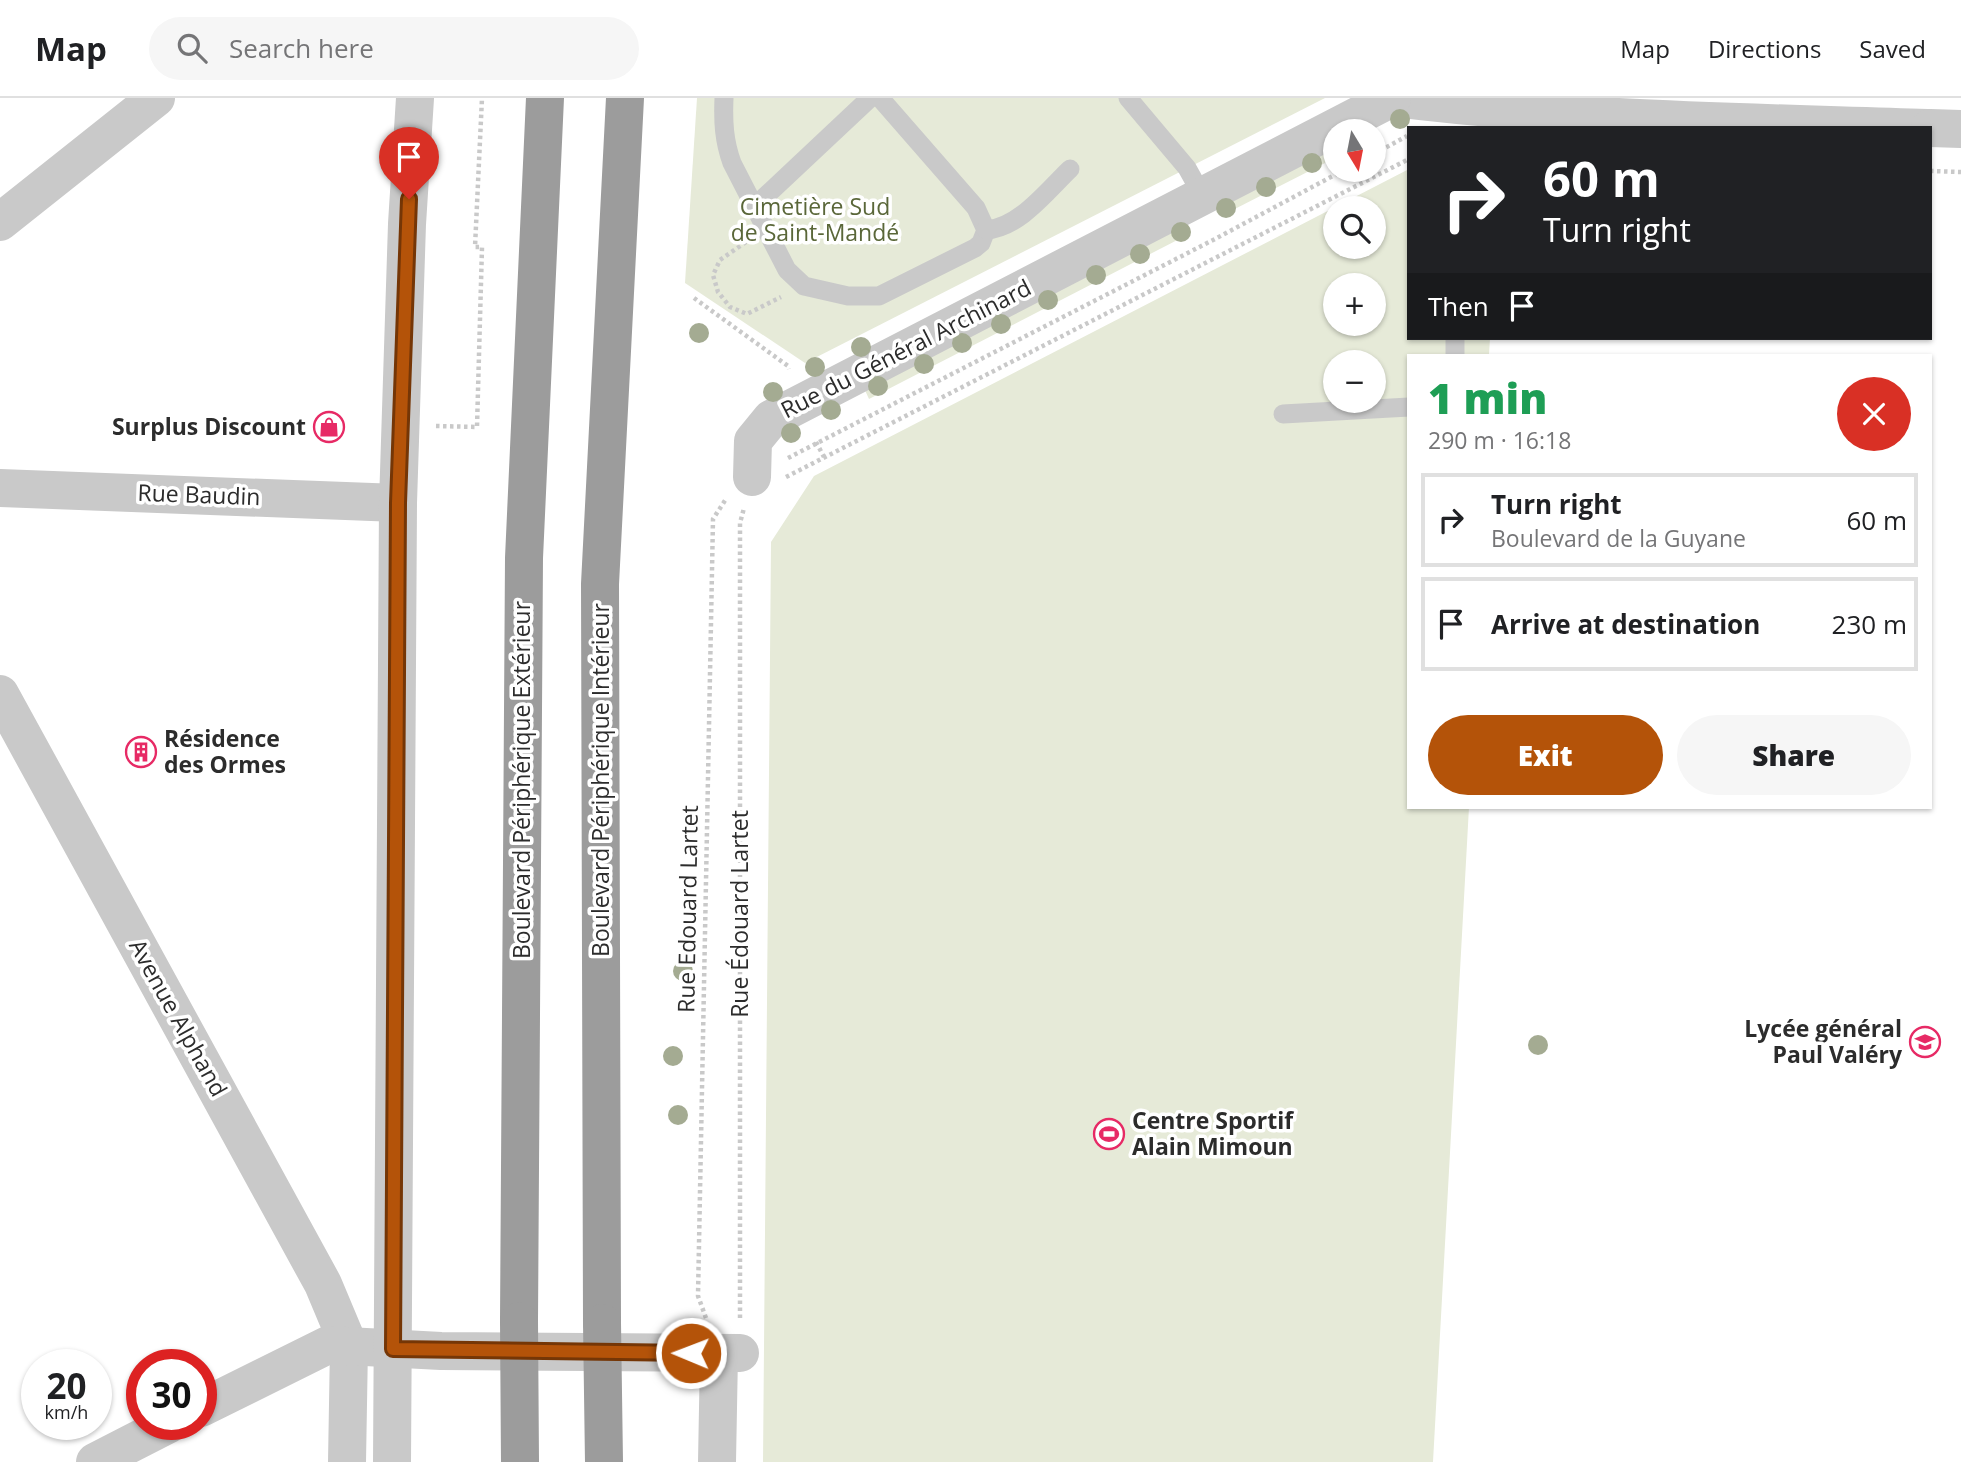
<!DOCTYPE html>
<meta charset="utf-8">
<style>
body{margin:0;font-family:"Open Sans",sans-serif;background:#f6f6f6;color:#202124;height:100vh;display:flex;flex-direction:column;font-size:26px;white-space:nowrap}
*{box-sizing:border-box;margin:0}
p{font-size:23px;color:#757577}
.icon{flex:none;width:38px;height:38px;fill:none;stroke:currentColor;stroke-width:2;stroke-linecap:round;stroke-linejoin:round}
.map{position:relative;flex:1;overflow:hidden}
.panel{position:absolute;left:1407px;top:256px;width:525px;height:455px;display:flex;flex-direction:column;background:#fff;border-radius:0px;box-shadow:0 2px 5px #0004}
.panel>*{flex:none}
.top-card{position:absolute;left:1407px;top:28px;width:525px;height:214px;border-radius:0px;box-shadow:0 2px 5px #0004;background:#202124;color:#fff;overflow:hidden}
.needle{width:46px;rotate:170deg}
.controls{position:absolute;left:1323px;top:21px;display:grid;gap:14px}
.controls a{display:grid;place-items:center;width:63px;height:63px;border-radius:50%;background:#fff;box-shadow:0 2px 5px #0004;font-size:35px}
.speed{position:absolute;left:21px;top:1251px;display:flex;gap:14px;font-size:35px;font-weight:700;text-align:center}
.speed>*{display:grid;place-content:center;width:91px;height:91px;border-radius:50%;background:#fff;box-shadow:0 2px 5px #0004;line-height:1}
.speed small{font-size:18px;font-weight:400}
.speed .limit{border:10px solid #d22;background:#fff;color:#111}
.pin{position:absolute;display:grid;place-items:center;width:60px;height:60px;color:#fff;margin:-72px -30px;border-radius:50% 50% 50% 0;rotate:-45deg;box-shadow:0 0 7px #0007}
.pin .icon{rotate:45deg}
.me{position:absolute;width:77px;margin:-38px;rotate:271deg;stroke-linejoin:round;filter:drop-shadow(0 0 5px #0008)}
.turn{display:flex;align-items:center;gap:24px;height:147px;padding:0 21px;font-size:32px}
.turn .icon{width:91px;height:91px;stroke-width:2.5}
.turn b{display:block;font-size:49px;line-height:60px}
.then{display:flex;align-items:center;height:66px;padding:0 21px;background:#0003;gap:14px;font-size:26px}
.round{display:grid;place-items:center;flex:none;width:74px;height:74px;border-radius:37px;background:#f6f6f6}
.summary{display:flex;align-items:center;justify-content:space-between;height:119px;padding:0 21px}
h1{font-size:42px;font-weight:800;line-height:52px;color:#1e9e55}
.primary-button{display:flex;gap:14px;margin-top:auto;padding:14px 21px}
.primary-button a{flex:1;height:80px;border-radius:42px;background:#b45309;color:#fff;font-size:28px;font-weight:800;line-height:80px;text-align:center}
.primary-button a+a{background:#f6f6f6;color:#202124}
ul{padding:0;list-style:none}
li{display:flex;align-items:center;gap:21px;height:94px;margin:0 14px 10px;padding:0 7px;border:4px solid #e0e0e0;border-radius:0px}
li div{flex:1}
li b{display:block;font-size:26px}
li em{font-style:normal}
header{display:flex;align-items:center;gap:42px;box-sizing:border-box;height:98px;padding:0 35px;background:#fff;border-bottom:2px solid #e0e0e0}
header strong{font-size:33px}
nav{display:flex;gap:38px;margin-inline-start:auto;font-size:24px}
.search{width:490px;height:63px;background:#f6f6f6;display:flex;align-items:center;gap:18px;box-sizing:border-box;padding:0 24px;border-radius:38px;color:#757577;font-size:26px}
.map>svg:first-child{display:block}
.green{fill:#e6ead8;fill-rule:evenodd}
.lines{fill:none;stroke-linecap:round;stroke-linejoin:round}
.path{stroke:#c9c9c9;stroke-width:4.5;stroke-dasharray:3.5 3.5;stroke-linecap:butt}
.service{stroke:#c9c9c9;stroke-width:19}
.minor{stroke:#c9c9c9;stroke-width:38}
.tertiary{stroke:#c9c9c9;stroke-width:38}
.trunk{stroke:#9c9c9c;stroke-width:38}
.trunk-bridge{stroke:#9c9c9c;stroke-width:38}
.tree{fill:#a4ab92}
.route-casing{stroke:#753606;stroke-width:18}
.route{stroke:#b45309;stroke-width:12}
.labels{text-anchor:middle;stroke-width:7;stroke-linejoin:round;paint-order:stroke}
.park-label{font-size:23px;fill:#5a6739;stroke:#fff}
.street-label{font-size:23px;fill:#2c2c2c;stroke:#fff}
.poi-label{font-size:23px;font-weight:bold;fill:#2c2c2c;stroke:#fff;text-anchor:end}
</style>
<header>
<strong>Map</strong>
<div class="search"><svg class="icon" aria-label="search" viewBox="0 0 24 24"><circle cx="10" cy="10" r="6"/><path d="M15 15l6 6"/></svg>Search here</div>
<nav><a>Map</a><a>Directions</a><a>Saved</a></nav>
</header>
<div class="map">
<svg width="1961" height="1364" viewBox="0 0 1961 1364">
<rect width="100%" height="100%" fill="#fff"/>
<g class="green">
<polygon points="697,0 1325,0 805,265 685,185"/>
<polygon points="1335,48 1335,60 1223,117 1218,113 1219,106"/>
<path d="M 1409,71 L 1409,240 L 1490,240 L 1489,257 L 1409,257 L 1409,709 L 1469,709 L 1433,1364 L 763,1364 L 771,444 L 814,378 ZM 1335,110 L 1374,110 L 1374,149 L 1335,149 ZM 1335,187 L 1374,187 L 1374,226 L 1335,226 ZM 1335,264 L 1374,264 L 1374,303 L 1335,303 Z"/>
<polygon points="1183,126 1188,130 1189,136 869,301 864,290"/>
</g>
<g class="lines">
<g class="path">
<polyline points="1374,56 1407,38"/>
<polyline points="1930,73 1961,74"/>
<polyline points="746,144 720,162 713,177 718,194 730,209 747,216 781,199"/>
<polyline points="694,200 788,268 789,271"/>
<polyline points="436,328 477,329 482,149 475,149 482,0"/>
<polyline points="816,344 824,359"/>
<polyline points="788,360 1215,141 1344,72"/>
<polyline points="786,379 1409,61"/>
<polyline points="706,1220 698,1198 713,421 726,401"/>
<polyline points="740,1220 740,425 744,410"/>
</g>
<g class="service">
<path d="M 724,0 C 723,24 724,43 732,65 L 787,172 L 804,188 L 848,198 L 879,198 L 975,150 L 981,145 L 986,132 L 976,110 L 880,0"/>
<polyline points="1128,0 1187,70 1202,97"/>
<polyline points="755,108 870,0"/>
<path d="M 986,132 C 1019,130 1047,93 1070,71"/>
<polyline points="1455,257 1455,240"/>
<polyline points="1283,316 1409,309"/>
</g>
<g class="minor">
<path d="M 1393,0 C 1570,22 1749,24 1927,30"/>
<polyline points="1930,30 1961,31"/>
<polyline points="0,124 156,0"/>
<polyline points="752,379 753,343 771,321 1392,0"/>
<polyline points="0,390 398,405"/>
<polyline points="0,596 323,1186 349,1248 347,1364"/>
<polyline points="201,1310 328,1247 441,1253 740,1255"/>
<polyline points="95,1364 169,1326"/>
<polyline points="717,1364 719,1256"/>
</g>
<polyline class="tertiary" points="392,1364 398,405 407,126 415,0"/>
<g class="trunk">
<polyline points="519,1223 524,460 545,0"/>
<polyline points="602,1225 600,486 625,0"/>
</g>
<g class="trunk-bridge">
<polyline points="519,1223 520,1364"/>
<polyline points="602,1225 604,1364"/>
</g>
</g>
<g class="tree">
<circle cx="1400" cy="21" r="10"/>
<circle cx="1312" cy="65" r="10"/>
<circle cx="1266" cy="89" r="10"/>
<circle cx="1226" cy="110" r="10"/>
<circle cx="1181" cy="134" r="10"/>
<circle cx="1140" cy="156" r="10"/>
<circle cx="1096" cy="177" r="10"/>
<circle cx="1048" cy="202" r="10"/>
<circle cx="1001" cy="226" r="10"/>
<circle cx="699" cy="235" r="10"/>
<circle cx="962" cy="245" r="10"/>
<circle cx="861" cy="249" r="10"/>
<circle cx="924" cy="266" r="10"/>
<circle cx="815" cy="269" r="10"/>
<circle cx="878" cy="288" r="10"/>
<circle cx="773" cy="294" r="10"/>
<circle cx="831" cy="312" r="10"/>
<circle cx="791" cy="335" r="10"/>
<circle cx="683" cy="873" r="10"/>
<circle cx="1538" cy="947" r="10"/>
<circle cx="673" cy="958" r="10"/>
<circle cx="678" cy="1017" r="10"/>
</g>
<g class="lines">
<g class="route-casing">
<polyline id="route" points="409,101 398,405 393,1251 691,1255"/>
</g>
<use href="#route" class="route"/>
</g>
<defs>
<g id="shop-ring" transform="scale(1.575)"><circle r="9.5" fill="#fff" stroke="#e72a65" stroke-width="1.5"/><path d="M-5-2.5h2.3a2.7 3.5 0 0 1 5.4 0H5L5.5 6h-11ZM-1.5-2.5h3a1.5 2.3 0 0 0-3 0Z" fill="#e72a65"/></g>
<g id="building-ring" transform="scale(1.575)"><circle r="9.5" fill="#fff" stroke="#e72a65" stroke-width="1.5"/><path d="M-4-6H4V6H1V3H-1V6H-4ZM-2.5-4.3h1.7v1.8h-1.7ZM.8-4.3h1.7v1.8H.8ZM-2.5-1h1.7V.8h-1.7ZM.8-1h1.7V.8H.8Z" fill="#e72a65"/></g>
<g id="school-ring" transform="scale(1.575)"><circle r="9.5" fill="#fff" stroke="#e72a65" stroke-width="1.5"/><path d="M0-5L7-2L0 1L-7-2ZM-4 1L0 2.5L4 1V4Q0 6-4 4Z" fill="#e72a65"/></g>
<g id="stadium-ring" transform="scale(1.575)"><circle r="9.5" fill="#fff" stroke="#e72a65" stroke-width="1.5"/><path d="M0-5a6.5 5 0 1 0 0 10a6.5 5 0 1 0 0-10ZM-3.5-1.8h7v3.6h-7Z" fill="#e72a65"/></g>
</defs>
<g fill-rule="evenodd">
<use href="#shop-ring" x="329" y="329"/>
<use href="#building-ring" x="141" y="654"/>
<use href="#school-ring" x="1925" y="944"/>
<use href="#stadium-ring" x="1109" y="1036"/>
</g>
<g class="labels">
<g class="park-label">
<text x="815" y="117">Cimetière Sud<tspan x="815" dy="26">de Saint-Mandé</tspan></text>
</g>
<g class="street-label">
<text transform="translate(906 251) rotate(-27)" y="8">Rue du Général Archinard</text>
<text transform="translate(199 397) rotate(2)" y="8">Rue Baudin</text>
<text transform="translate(522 682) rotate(-90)" y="8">Boulevard Périphérique Extérieur</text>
<text transform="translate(601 682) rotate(-90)" y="8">Boulevard Périphérique Intérieur</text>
<text transform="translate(688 811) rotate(-89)" y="8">Rue Edouard Lartet</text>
<text transform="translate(740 816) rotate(-90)" y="8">Rue Édouard Lartet</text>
<text transform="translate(178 920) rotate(61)" y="8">Avenue Alphand</text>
</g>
<g class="poi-label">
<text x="306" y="337">Surplus Discount</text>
<text x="164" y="649" text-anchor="start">Résidence<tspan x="164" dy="26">des Ormes</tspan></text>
<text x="1902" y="939">Lycée général<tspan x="1902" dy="26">Paul Valéry</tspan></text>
<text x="1132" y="1031" text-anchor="start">Centre Sportif<tspan x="1132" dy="26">Alain Mimoun</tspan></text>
</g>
</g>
</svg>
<div class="controls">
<a><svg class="needle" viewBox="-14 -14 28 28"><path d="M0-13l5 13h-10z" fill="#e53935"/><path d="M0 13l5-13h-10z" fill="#757577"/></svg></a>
<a><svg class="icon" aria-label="search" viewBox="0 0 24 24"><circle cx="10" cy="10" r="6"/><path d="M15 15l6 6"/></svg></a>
<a>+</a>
<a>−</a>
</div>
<div class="speed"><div>20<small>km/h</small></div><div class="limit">30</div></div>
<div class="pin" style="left:409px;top:101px;background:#d93025"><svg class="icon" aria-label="arrive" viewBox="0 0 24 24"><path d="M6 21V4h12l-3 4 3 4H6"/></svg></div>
<svg class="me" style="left:691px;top:1255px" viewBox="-20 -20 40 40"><circle r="17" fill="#b45309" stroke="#fff" stroke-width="3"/><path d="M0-11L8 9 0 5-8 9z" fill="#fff"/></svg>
<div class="top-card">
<div class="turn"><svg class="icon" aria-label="right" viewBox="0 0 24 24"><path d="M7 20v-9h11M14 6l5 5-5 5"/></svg><div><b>60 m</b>Turn right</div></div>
<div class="then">Then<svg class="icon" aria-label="arrive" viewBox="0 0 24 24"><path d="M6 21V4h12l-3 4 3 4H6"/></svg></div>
</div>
<section class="panel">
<div class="summary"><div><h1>1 min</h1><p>290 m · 16:18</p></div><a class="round" style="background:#d93025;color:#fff"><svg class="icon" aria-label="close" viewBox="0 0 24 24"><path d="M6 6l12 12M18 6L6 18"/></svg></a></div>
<ul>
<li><svg class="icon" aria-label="right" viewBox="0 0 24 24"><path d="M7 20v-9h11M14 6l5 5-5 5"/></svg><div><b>Turn right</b><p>Boulevard de la Guyane</p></div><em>60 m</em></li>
<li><svg class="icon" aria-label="arrive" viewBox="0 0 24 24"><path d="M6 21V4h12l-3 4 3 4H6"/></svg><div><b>Arrive at destination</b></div><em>230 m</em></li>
</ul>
<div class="primary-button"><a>Exit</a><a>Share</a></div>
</section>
</div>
